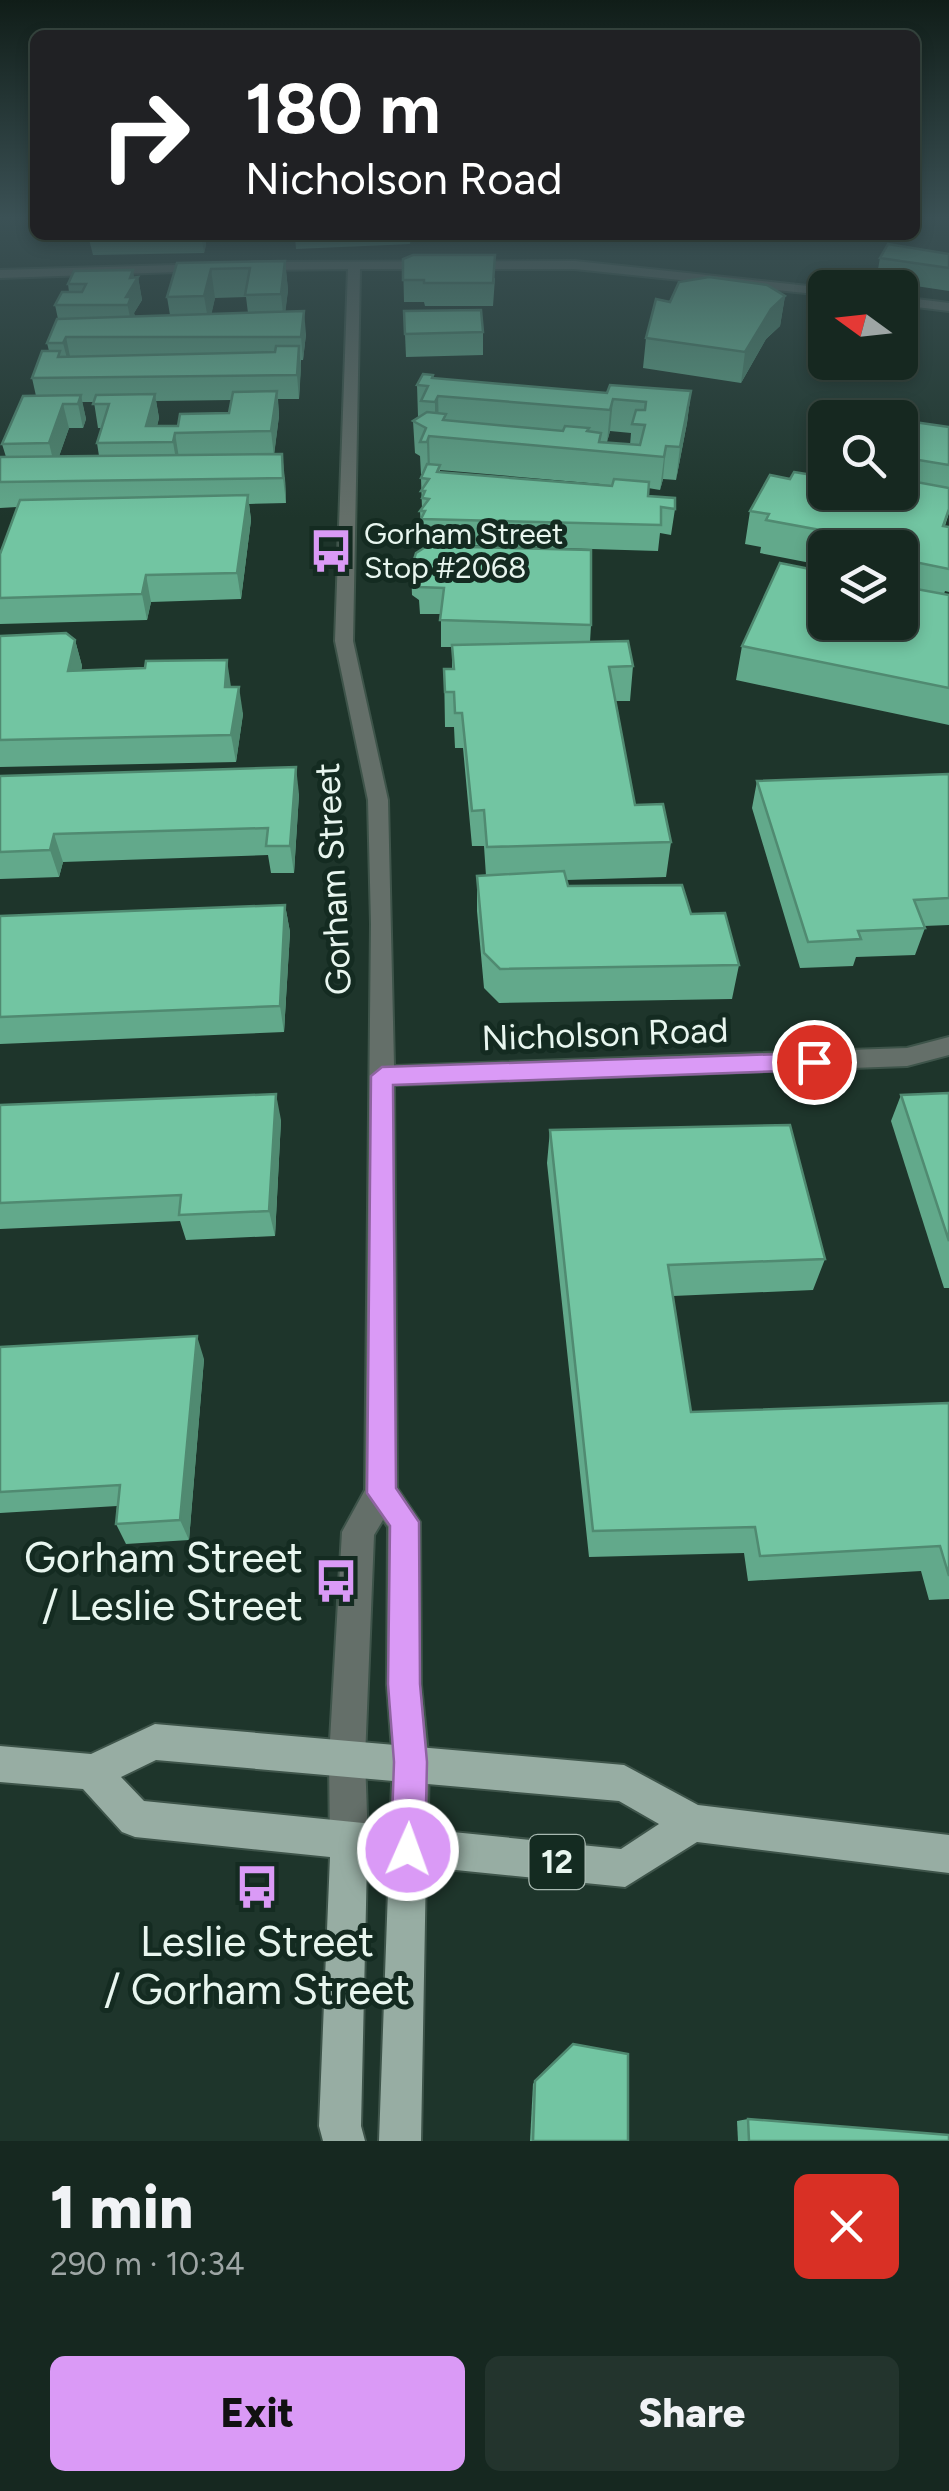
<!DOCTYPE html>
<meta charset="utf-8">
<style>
body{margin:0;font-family:Figtree,sans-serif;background:#23342d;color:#f1f3f6;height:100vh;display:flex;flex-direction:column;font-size:38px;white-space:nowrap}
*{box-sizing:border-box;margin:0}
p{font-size:32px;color:#9ea6a5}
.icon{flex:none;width:55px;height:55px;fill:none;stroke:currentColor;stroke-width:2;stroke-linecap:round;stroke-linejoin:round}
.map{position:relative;height:2141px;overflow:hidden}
.drawer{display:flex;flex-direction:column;background:#162820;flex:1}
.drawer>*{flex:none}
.banner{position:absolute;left:30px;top:30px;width:890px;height:210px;border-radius:15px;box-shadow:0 5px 15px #0003,0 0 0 2px #35443e;background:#202124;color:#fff;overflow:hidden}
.needle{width:65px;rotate:285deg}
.fabs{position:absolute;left:808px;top:270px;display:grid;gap:20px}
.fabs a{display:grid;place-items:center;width:110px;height:110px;border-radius:15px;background:#162820;box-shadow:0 5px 15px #0003,0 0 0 2px #35443e;font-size:50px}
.pin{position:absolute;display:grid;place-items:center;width:85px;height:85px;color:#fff;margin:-42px;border:5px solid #fff;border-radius:50%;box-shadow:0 2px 10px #0007}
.me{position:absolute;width:110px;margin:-55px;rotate:2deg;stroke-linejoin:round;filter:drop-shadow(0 0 8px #0008)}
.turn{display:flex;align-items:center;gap:35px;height:210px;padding:0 50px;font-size:45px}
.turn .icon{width:130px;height:130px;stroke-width:2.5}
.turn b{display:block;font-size:70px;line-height:85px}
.round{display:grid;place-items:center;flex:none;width:105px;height:105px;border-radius:15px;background:#23342d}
.summary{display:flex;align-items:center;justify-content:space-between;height:170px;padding:0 50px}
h1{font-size:60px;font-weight:800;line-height:75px}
.cta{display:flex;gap:20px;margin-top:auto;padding:20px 50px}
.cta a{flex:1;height:115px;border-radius:15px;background:#da9af6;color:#111;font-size:40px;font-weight:800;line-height:115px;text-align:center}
.cta a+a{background:#23342d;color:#f1f3f6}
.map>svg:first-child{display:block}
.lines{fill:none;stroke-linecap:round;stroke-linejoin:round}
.minor-casing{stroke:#3e544a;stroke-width:4}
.major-casing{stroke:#3e544a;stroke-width:4}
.minor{fill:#646f69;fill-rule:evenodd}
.major{fill:#97ada3;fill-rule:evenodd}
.wall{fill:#62a98b;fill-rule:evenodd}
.shaded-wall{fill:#508a71}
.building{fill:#72c5a2;stroke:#508a71;stroke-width:2.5}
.route{fill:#da9af6;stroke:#8e64a0;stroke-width:2.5}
.labels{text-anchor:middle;stroke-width:10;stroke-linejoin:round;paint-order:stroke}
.far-poi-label{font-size:30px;fill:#e8f6ef;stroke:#142b21;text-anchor:start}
.shield{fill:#142b21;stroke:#a8b9b1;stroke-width:2.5}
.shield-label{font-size:32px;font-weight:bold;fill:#e8f6ef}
.street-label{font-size:35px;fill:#e8f6ef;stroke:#142b21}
.near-poi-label{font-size:42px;fill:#e8f6ef;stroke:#142b21;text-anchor:end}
</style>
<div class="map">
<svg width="949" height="2141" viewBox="0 0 949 2141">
<rect width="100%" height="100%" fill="#1e352b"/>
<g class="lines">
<g class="minor-casing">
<g id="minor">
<polygon points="575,261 826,288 825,295 575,269 360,269 353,641 388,800 394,1066 907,1048 949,1037 949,1055 907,1066 394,1085 397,1488 420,1522 421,1685 429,1763 427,1850 421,1863 408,1869 395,1863 389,1850 393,1763 387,1685 388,1527 383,1520 374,1535 365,1758 368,1843 362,1856 349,1862 336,1856 330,1843 329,1758 342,1532 365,1490 371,924 368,800 335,641 348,269 252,270 246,266 252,262"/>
<polygon points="211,264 207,271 0,278 0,270"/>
<polygon points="900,297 949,303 949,311 900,305"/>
</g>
</g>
<g class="major-casing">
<path id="major" d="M 155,1724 L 624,1765 L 698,1805 L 949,1835 L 949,1873 L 697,1842 L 625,1887 L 426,1867 L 421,2141 L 379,2141 L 389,1863 L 367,1861 L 361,2126 L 365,2141 L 323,2141 L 319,2126 L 330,1857 L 135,1837 L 122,1832 L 83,1789 L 0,1782 L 0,1746 L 91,1754 ZM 156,1760 L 619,1801 L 659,1824 L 621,1849 L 144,1801 L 121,1777 Z"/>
</g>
<use href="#minor" class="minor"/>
<use href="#major" class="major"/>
</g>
<g class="wall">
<polygon points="88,235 208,235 207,240 205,240 206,245 204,253 93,255"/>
<polygon points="295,235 411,235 410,244 296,249"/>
<polygon points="949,254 949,291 876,280 880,258"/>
<polygon points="403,259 495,278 493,306 425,306 424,302 404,302"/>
<path d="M 285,261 L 288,290 L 285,312 L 306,334 L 303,360 L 301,360 L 299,399 L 278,399 L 279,416 L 274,454 L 285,479 L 286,503 L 249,504 L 251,520 L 241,599 L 151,602 L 147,620 L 0,624 L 0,554 L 17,507 L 0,508 L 0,457 L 6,457 L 2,444 L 36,396 L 32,378 L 49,351 L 47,343 L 58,319 L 55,305 L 69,292 L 68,284 L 138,277 L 142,300 L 134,313 L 135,316 L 170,315 L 167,297 L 177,263 ZM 246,297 L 248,313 L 211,314 L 215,298 ZM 231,400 L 229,413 L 178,426 L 157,426 L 159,418 L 156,401 ZM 82,402 L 94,402 L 98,428 L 101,428 L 97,443 L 99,456 L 59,456 L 69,428 L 83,428 L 86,419 Z"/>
<polygon points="785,296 780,326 766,339 741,383 643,368 646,338 670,302"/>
<polygon points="404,311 483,332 483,355 406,357"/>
<path d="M 433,378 L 607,393 L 691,391 L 687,423 L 676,480 L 663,479 L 660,490 L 648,488 L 648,496 L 675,509 L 671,535 L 660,533 L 658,551 L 422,544 L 420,511 L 422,509 L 421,478 L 422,474 L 421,474 L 420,456 L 415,453 L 413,421 L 421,416 L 418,416 L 417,385 ZM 610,431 L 631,433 L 630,445 L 601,442 L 607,442 ZM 440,470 L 612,485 L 440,473 Z"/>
<path d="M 900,420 L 949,427 L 949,513 L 945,526 L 949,527 L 949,592 L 945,591 L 944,594 L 949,595 L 949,725 L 736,680 L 742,646 L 820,571 L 821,565 L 760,553 L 761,547 L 745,544 L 750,511 L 790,479 L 811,475 L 818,444 L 825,430 L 825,492 L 900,492 ZM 825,548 L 900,548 L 900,622 L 825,622 Z"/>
<polygon points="411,569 591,625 590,642 633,666 630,701 616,701 635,805 671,842 666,877 566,880 568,886 691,914 739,965 732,999 499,1003 484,988 477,911 477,876 486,876 484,846 472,846 463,748 455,748 454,727 445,727 444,669 452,669 452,647 441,647 441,614 420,614 419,600 412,595"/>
<polygon points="0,636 75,640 82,666 81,671 231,687 243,714 236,762 0,767"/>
<polygon points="949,774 949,925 924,926 925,928 915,955 856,957 853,966 800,968 752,808 757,781"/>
<polygon points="0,776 299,794 294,873 271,873 268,855 63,862 59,877 0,879"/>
<polygon points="285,905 290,932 284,1032 0,1044 0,916"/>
<polygon points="949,1093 949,1288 944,1288 891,1121 901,1095"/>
<polygon points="0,1105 281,1120 275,1236 186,1240 180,1221 0,1229"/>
<polygon points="550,1130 825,1259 813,1290 673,1296 691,1412 949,1403 949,1599 929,1600 921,1571 748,1581 744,1553 589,1557 547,1163"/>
<polygon points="0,1347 204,1359 189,1540 126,1544 116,1524 117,1506 0,1513"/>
<polygon points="535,2081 628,2141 530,2141 533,2084"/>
<polygon points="748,2119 949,2141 738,2141 737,2121"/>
</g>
<g class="shaded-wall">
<polygon points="201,235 204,235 206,245 204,253"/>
<polygon points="285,261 288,290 284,324 281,294"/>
<polygon points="211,269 215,298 209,326 204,296"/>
<polygon points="133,270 135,282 138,277 142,300 134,313 135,319 132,328 126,297"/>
<polygon points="785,296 780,326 766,339 741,383 745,352 771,309"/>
<polygon points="304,311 306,334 303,360 301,337"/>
<polygon points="66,337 71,361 69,366 63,343"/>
<polygon points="299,346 301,369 299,399 297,375"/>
<polygon points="277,391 279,416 274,456 271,431"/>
<polygon points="691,391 687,423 676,480 680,447"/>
<polygon points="155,394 159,418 153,442 146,426"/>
<polygon points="81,395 86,419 83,428 78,404"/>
<polygon points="438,396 439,427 435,434 435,402"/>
<polygon points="613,399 610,431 607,442 610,410"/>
<polygon points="63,404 69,428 55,468 49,443"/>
<polygon points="175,433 179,458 177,466 173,442"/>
<polygon points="429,436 430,469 428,475 427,442"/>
<polygon points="666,446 663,479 660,490 664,457"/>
<polygon points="282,454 285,479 286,503 283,478"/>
<polygon points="248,495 251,520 241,599 237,573"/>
<polygon points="146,575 151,602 147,620 142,594"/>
<polygon points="75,640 82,666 76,698 68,671"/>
<polygon points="227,660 231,687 225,687"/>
<polygon points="239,687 243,714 236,762 231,735"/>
<polygon points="296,767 299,794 294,873 290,846"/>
<polygon points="54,834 63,862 59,877 50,850"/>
<polygon points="285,905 290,932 284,1032 280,1006"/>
<polygon points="276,1094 281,1120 275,1236 269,1211"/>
<polygon points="197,1336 204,1359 189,1540 180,1520"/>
</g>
<g class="building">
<polygon points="888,244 949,254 949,268 880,258"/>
<polygon points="413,255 495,255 493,283 424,283 424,280 403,280 403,259"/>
<polygon points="285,261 281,294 245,295 250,268 211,269 204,296 167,297 177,263"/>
<polygon points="133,270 130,278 138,277 126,297 131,297 128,305 55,305 62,292 82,292 86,284 68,284 74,271"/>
<polygon points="709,277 767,285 785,296 771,309 745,352 646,338 656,299 670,302 679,282"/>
<polygon points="481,310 483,332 405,334 404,311"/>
<polygon points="304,311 301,337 66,337 63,343 47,343 57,319"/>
<polygon points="900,312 905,313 901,324 900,323"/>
<polygon points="276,346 299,346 297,375 32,378 42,351 60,351 58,357 275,352"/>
<polygon points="423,374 433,375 432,378 607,393 610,385 691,391 680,447 666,446 664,457 429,436 427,442 420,442 426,428 413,421 427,412 446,414 443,420 563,431 565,426 589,428 587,431 601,433 599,442 640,445 645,425 632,424 636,410 645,410 646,402 613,399 610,410 438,396 435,402 421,401 428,386 417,385"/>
<polygon points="277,391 271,431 175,433 173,442 97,443 109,404 93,404 96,395 155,394 146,426 178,426 180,414 229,413 233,392"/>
<polygon points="81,395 78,404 63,404 49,443 2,444 23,396"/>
<polygon points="836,410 886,418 832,418"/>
<polygon points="900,420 949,427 949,465 900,457"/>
<polygon points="825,430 825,445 818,444"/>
<polygon points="282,454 283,478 0,482 0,457"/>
<polygon points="427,464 440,465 437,472 612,486 614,479 649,482 648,496 675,498 675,509 661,507 661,525 421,519 425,511 420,511 429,499 422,498 425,491 421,491 429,479 421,478"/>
<polygon points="794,472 825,477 825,492 900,492 900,479 949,488 949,509 943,526 949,527 949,569 900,559 900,548 839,548 826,545 831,532 766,520 769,514 750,511 770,475 790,479"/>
<polygon points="248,495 237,573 146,575 142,594 0,598 0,554 20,500"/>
<polygon points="427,546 591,550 591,625 440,620 444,588 419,587 421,576 411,569 416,553"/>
<polygon points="780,563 825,572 825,622 900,622 900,586 949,595 949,688 742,646"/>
<polygon points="66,633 75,640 68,671 145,668 146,661 227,660 225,687 239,687 231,735 0,740 0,636"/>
<polygon points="628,641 633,666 609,667 635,805 663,804 671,842 487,847 484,810 472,811 462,713 455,713 454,692 445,692 444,669 454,669 452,645"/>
<polygon points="296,767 290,846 266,846 268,828 54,834 50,850 0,852 0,776"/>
<polygon points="949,774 949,898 914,900 925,928 858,931 861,939 808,942 757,781"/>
<polygon points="564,871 568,886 682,885 691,914 725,913 739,965 500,969 484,953 477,876"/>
<polygon points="285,905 280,1006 0,1017 0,916"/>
<polygon points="949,1093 949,1241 901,1095"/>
<polygon points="276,1094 269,1211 179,1215 181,1195 0,1203 0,1105"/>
<polygon points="790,1125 825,1259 668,1265 691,1412 949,1403 949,1576 940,1546 760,1556 755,1527 593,1531 550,1130"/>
<polygon points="197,1336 180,1520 116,1524 120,1485 0,1492 0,1347"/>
<polygon points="573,2044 628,2054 628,2141 533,2141 535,2081"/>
<polygon points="748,2119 949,2135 949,2141 749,2141"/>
</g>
<linearGradient id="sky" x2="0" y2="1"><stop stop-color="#101d18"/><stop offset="0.42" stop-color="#3b5155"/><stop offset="1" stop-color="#3b5155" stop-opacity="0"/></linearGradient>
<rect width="949" height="518" fill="url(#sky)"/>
<polygon class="route" points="814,1053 826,1062 814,1070 393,1085 396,1488 419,1522 420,1684 427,1762 425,1850 420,1862 408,1867 396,1862 391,1850 394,1762 388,1684 390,1526 367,1493 371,1076 382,1067"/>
<defs>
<g id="bus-bare" transform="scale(3.45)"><path d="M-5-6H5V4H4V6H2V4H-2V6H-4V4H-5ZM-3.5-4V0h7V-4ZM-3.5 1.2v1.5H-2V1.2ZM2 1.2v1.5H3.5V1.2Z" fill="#da9af6" stroke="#142b21" stroke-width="2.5" paint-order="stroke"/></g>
</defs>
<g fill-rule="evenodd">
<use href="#bus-bare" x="331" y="551"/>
<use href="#bus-bare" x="336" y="1581"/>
<use href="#bus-bare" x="257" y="1887"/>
</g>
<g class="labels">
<g class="far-poi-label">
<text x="364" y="544">Gorham Street<tspan x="364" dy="34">Stop #2068</tspan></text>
</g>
<rect class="shield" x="529.5" y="1835" width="55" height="54" rx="8"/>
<g class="shield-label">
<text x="557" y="1873">12</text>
</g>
<g class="street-label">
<text transform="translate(333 879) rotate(-93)" y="12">Gorham Street</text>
<text transform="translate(605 1034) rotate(-2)" y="12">Nicholson Road</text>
</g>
<g class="near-poi-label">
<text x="303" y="1572">Gorham Street<tspan x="303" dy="48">/ Leslie Street</tspan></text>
<text x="257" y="1956" text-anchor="middle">Leslie Street<tspan x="257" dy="48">/ Gorham Street</tspan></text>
</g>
</g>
</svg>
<div class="fabs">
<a><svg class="needle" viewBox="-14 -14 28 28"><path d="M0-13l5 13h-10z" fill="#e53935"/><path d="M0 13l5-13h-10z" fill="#9ea6a5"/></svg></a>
<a><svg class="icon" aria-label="search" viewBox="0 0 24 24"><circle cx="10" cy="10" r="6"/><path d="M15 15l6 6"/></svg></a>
<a><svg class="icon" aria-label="layers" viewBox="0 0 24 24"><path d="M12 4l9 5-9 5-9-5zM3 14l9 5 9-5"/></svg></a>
</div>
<div class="pin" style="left:814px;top:1062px;background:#d93025"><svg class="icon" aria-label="arrive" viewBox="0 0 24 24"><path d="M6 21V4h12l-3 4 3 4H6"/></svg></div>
<svg class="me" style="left:408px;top:1850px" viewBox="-20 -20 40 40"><circle r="17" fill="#da9af6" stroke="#fff" stroke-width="3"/><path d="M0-11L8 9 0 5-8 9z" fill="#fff"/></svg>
<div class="banner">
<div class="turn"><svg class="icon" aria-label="right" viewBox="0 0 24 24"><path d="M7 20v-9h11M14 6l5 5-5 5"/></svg><div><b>180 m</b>Nicholson Road</div></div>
</div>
</div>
<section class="drawer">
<div class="summary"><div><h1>1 min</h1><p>290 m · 10:34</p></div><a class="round" style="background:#d93025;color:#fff"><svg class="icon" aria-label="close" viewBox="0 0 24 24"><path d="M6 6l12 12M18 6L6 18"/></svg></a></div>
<div class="cta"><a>Exit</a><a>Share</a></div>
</section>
